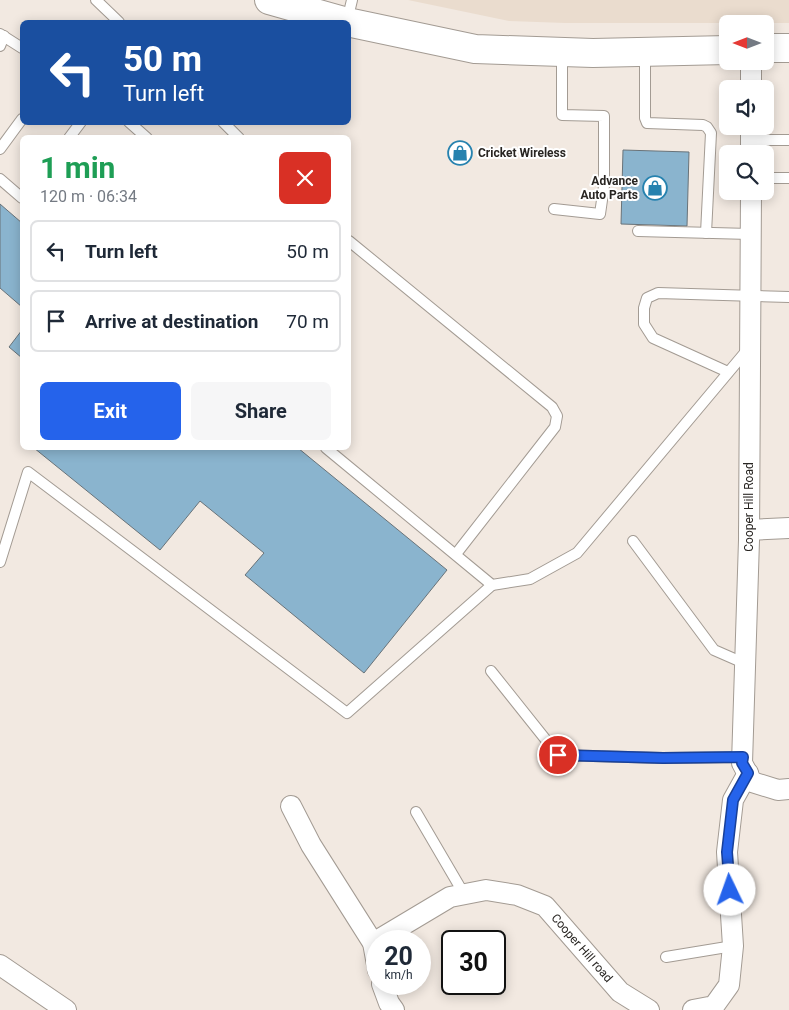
<!DOCTYPE html>
<meta charset="utf-8">
<style>
body{margin:0;font-family:Roboto,sans-serif;background:#f6f6f7;color:#1f2937;height:100vh;display:flex;flex-direction:column;font-size:19px;white-space:nowrap}
*{box-sizing:border-box;margin:0}
p{font-size:16px;color:#747a83}
.icon{flex:none;width:28px;height:28px;fill:none;stroke:currentColor;stroke-width:2;stroke-linecap:round;stroke-linejoin:round}
.map{position:relative;flex:1;overflow:hidden}
.details{position:absolute;left:20px;top:135px;width:331px;height:315px;display:flex;flex-direction:column;background:#fff;border-radius:8px;box-shadow:0 2px 12px #0003}
.details>*{flex:none}
.guide{position:absolute;left:20px;top:20px;width:331px;height:105px;border-radius:8px;box-shadow:0 2px 12px #0003;background:#1a4fa0;color:#fff;overflow:hidden}
.needle{width:32px;rotate:270deg}
.fabs{position:absolute;left:719px;top:15px;display:grid;gap:10px}
.fabs a{display:grid;place-items:center;width:55px;height:55px;border-radius:8px;background:#fff;box-shadow:0 2px 12px #0003;font-size:25px}
.speed{position:absolute;left:366px;top:930px;display:flex;gap:10px;font-size:25px;font-weight:700;text-align:center}
.speed>*{display:grid;place-content:center;width:65px;height:65px;border-radius:50%;background:#fff;box-shadow:0 2px 12px #0003;line-height:1}
.speed small{font-size:12px;font-weight:400}
.speed .limit{border:2px solid #111;border-radius:8px;background:#fff;color:#111}
.pin{position:absolute;display:grid;place-items:center;width:42px;height:42px;color:#fff;margin:-21px;border:2px solid #fff;border-radius:50%;box-shadow:0 1px 5px #0007}
.me{position:absolute;width:55px;margin:-28px;rotate:357deg;stroke-linejoin:round;filter:drop-shadow(0 0 4px #0008)}
.turn{display:flex;align-items:center;gap:18px;height:105px;padding:0 20px;font-size:22px}
.turn .icon{width:65px;height:65px;stroke-width:2.5}
.turn b{display:block;font-size:35px;line-height:42px}
.round{display:grid;place-items:center;flex:none;width:52px;height:52px;border-radius:8px;background:#f6f6f7}
.headline{display:flex;align-items:center;justify-content:space-between;height:85px;padding:0 20px}
h1{font-size:30px;font-weight:700;line-height:38px;color:#1e9e55}
.button{display:flex;gap:10px;margin-top:auto;padding:10px 20px}
.button a{flex:1;height:58px;border-radius:8px;background:#2563eb;color:#fff;font-size:20px;font-weight:700;line-height:58px;text-align:center}
.button a+a{background:#f6f6f7;color:#1f2937}
ul{padding:0;list-style:none}
li{display:flex;align-items:center;gap:15px;height:62px;margin:0 10px 8px;padding:0 10px;border:2px solid #e0e1e3;border-radius:8px}
li div{flex:1}
li b{display:block;font-size:19px}
li em{font-style:normal}
.map>svg:first-child{display:block}
.built{fill:#eadcce}
.building{fill:#8ab4ce;stroke:#697379}
.lines{fill:none;stroke-linecap:round;stroke-linejoin:round}
.service-casing{stroke:#a39b93;stroke-width:12}
.minor-casing{stroke:#a39b93;stroke-width:22}
.secondary-casing{stroke:#a39b93;stroke-width:30}
.service{stroke:#fff;stroke-width:10}
.minor{stroke:#fff;stroke-width:20}
.secondary{stroke:#fff;stroke-width:28}
.route-casing{stroke:#184099;stroke-width:12}
.route{stroke:#2563eb;stroke-width:9}
.labels{text-anchor:middle;stroke-width:4;stroke-linejoin:round;paint-order:stroke}
.poi-label{font-size:12px;font-weight:bold;fill:#282522;stroke:#fff;text-anchor:start}
.street-label{font-size:12px;fill:#282522;stroke:#fff}
</style>
<div class="map">
<svg width="789" height="1010" viewBox="0 0 789 1010">
<rect width="100%" height="100%" fill="#f2e9e1"/>
<polygon class="built" points="408,0 789,0 789,23 565,23 509,21"/>
<g class="building">
<polygon points="623,150 689,152 687,226 621,224"/>
<polygon points="0,204 22,223 22,307 0,288"/>
<polygon points="22,330 22,358 9,347"/>
<polygon points="34,448 298,448 447,570 364,673 245,575 264,553 200,501 160,550"/>
</g>
<g class="lines">
<g class="service-casing">
<g id="service">
<polyline points="96,0 119,22"/>
<polyline points="347,21 352,0"/>
<polyline points="0,34 22,48"/>
<polyline points="0,46 4,36"/>
<polyline points="645,52 645,118 647,123 703,125 707,127 711,133 706,233"/>
<polyline points="129,122 147,138"/>
<polyline points="223,122 239,138"/>
<polyline points="69,138 81,122"/>
<polyline points="751,140 789,140"/>
<polyline points="0,149 22,119"/>
<polyline points="765,178 789,178"/>
<polyline points="0,179 22,198"/>
<polyline points="554,209 600,214 604,186 604,116 562,115 562,53"/>
<polyline points="638,231 750,234"/>
<polyline points="349,241 552,407 557,416 555,427 456,554"/>
<polyline points="728,372 653,338 644,324 644,308 647,298 658,293 789,297"/>
<polyline points="326,448 492,585 530,579 577,553 748,349"/>
<polyline points="633,541 714,650 746,664"/>
<polyline points="0,562 28,472 347,713 492,585"/>
<polyline points="491,671 558,755 663,758 743,757"/>
<polyline points="416,812 464,894"/>
<polyline points="666,957 733,946"/>
</g>
</g>
<g class="minor-casing">
<g id="minor">
<polyline points="751,89 751,61"/>
<polyline points="751,154 751,126"/>
<polyline points="751,191 749,540 742,763 752,782 778,790 789,789"/>
<polyline points="749,530 789,528"/>
<polyline points="291,806 311,845 373,943 378,970"/>
<polyline points="373,943 450,897 486,890 517,895 545,906 620,992 649,1010"/>
<polyline points="0,965 66,1010"/>
<polyline points="382,984 389,1003 394,1010"/>
<polyline points="693,1010 714,1006 729,985 733,946 727,852 733,800 748,773"/>
</g>
</g>
<g class="secondary-casing">
<g id="secondary">
<polyline points="269,0 347,22 475,49 593,53 728,50"/>
<polyline points="765,48 789,48"/>
</g>
</g>
<use href="#service" class="service"/>
<use href="#minor" class="minor"/>
<use href="#secondary" class="secondary"/>
</g>
<g class="lines">
<g class="route-casing">
<polyline id="route" points="558,755 663,758 743,757 742,763 748,773 733,800 727,852 730,890"/>
</g>
<use href="#route" class="route"/>
</g>
<defs>
<g id="shop-ring" transform="scale(1.25)"><circle r="9.5" fill="#fff" stroke="#2682af" stroke-width="1.5"/><path d="M-5-2.5h2.3a2.7 3.5 0 0 1 5.4 0H5L5.5 6h-11ZM-1.5-2.5h3a1.5 2.3 0 0 0-3 0Z" fill="#2682af"/></g>
</defs>
<g fill-rule="evenodd">
<use href="#shop-ring" x="460" y="153"/>
<use href="#shop-ring" x="655" y="188"/>
</g>
<g class="labels">
<g class="poi-label">
<text x="478" y="157">Cricket Wireless</text>
<text x="638" y="185" text-anchor="end">Advance<tspan x="638" dy="14">Auto Parts</tspan></text>
</g>
<g class="street-label">
<text transform="translate(749 507) rotate(-90)" y="4">Cooper Hill Road</text>
<text transform="translate(582 948) rotate(49)" y="4">Cooper Hill road</text>
</g>
</g>
</svg>
<div class="fabs">
<a><svg class="needle" viewBox="-14 -14 28 28"><path d="M0-13l5 13h-10z" fill="#e53935"/><path d="M0 13l5-13h-10z" fill="#747a83"/></svg></a>
<a><svg class="icon" aria-label="sound" viewBox="0 0 24 24"><path d="M4 9h4l5-4v14l-5-4H4zM17 9q2 3 0 6"/></svg></a>
<a><svg class="icon" aria-label="search" viewBox="0 0 24 24"><circle cx="10" cy="10" r="6"/><path d="M15 15l6 6"/></svg></a>
</div>
<div class="speed"><div>20<small>km/h</small></div><div class="limit">30</div></div>
<div class="pin" style="left:558px;top:755px;background:#d93025"><svg class="icon" aria-label="arrive" viewBox="0 0 24 24"><path d="M6 21V4h12l-3 4 3 4H6"/></svg></div>
<svg class="me" style="left:730px;top:890px" viewBox="-20 -20 40 40"><circle r="19" fill="#fff"/><path d="M0-13L10 11 0 6-10 11z" fill="#2563eb"/></svg>
<div class="guide">
<div class="turn"><svg class="icon" aria-label="left" viewBox="0 0 24 24"><path d="M17 20v-9H6M10 6l-5 5 5 5"/></svg><div><b>50 m</b>Turn left</div></div>
</div>
<section class="details">
<div class="headline"><div><h1>1 min</h1><p>120 m · 06:34</p></div><a class="round" style="background:#d93025;color:#fff"><svg class="icon" aria-label="close" viewBox="0 0 24 24"><path d="M6 6l12 12M18 6L6 18"/></svg></a></div>
<ul>
<li><svg class="icon" aria-label="left" viewBox="0 0 24 24"><path d="M17 20v-9H6M10 6l-5 5 5 5"/></svg><div><b>Turn left</b></div><em>50 m</em></li>
<li><svg class="icon" aria-label="arrive" viewBox="0 0 24 24"><path d="M6 21V4h12l-3 4 3 4H6"/></svg><div><b>Arrive at destination</b></div><em>70 m</em></li>
</ul>
<div class="button"><a>Exit</a><a>Share</a></div>
</section>
</div>
